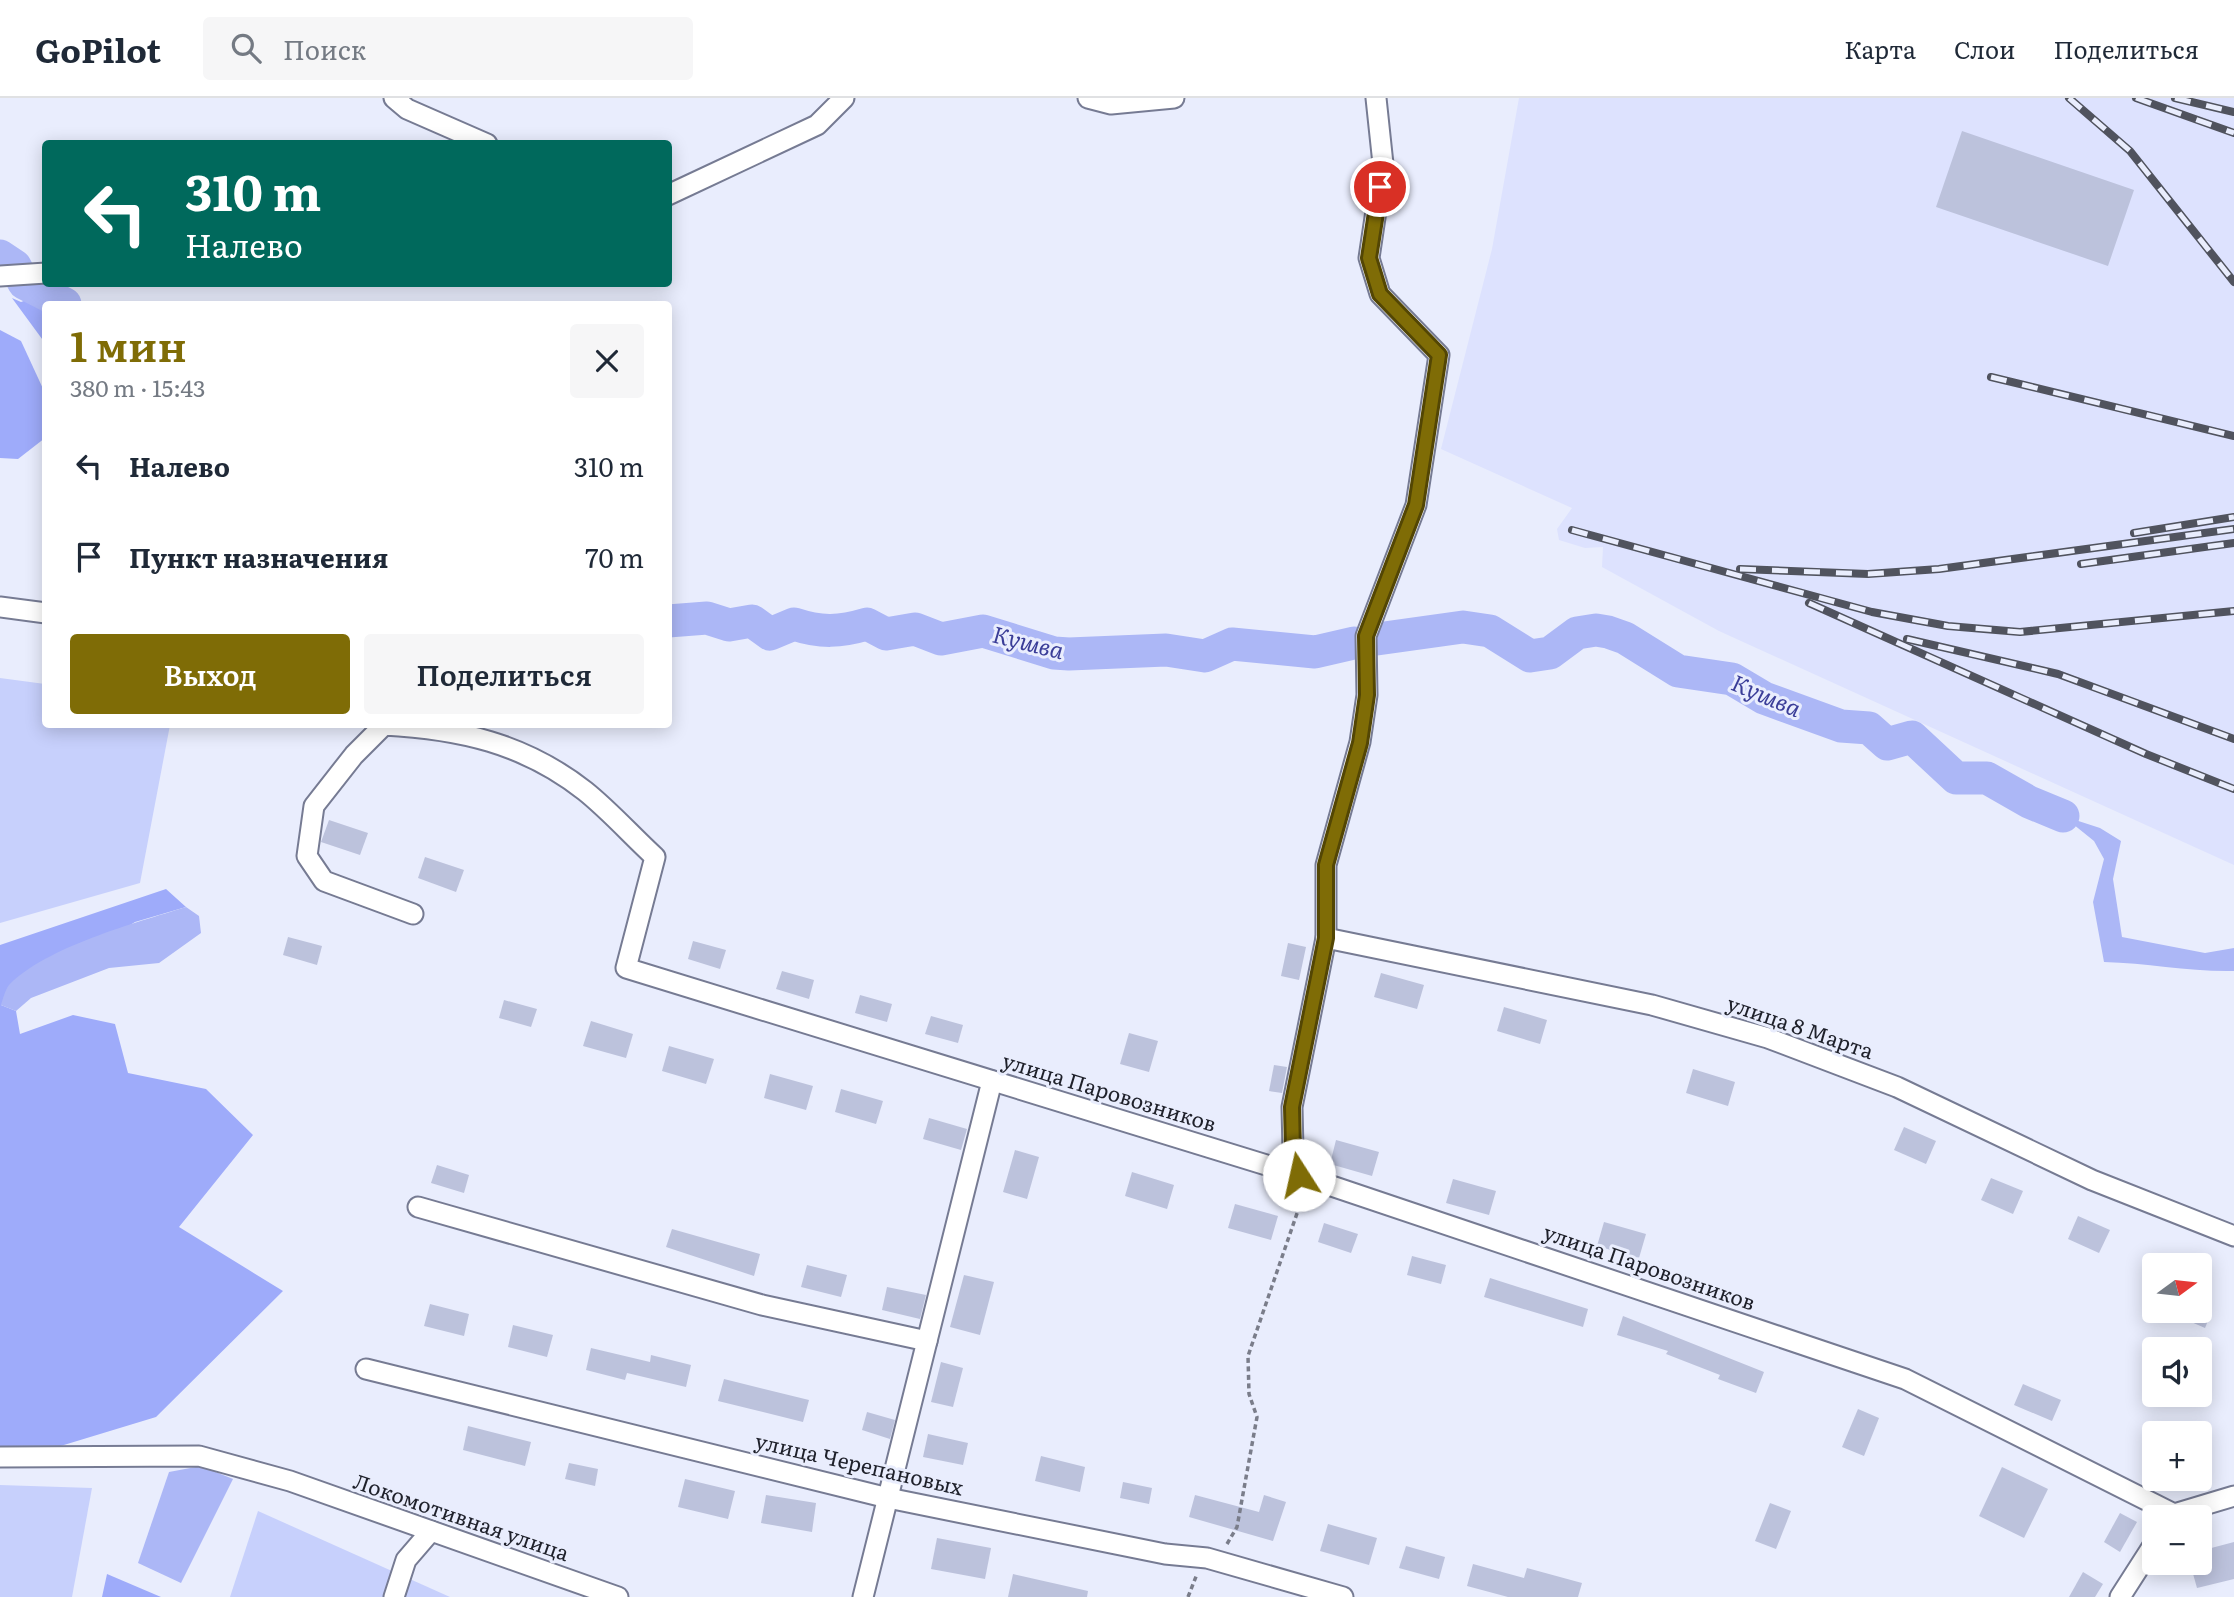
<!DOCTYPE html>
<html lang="ru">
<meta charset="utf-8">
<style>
body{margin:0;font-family:Literata,serif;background:#f6f6f7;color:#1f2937;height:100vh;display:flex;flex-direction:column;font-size:26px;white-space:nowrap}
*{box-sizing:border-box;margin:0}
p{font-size:23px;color:#747a83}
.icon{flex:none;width:38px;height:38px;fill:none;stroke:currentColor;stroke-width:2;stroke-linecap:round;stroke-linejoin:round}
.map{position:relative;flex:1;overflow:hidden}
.panel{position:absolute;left:42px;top:203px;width:630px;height:427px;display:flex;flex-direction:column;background:#fff;border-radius:7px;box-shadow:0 4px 18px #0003}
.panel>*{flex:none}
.guide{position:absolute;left:42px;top:42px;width:630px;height:147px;border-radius:7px;box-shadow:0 4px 18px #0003;background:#00695c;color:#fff;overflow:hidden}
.needle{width:46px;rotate:75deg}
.tools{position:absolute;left:2142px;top:1155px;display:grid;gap:14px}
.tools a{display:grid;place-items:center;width:70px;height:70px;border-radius:7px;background:#fff;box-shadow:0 4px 18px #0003;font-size:35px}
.pin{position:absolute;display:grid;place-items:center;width:60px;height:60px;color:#fff;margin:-30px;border:4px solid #fff;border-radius:50%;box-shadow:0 2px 7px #0007}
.me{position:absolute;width:77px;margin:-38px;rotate:350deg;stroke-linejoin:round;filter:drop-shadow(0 0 5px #0008)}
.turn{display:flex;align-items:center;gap:24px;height:147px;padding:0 28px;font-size:32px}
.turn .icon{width:91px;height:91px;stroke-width:2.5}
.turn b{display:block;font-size:49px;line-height:60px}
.round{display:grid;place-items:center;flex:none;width:74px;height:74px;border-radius:7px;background:#f6f6f7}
.headline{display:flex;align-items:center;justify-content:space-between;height:119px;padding:0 28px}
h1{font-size:42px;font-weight:600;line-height:52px;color:#7f6c06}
.cta{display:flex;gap:14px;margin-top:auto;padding:14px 28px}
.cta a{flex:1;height:80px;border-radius:7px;background:#7f6c06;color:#fff;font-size:28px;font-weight:600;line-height:80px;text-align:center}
.cta a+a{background:#f6f6f7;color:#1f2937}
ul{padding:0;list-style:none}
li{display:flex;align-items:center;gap:21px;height:91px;padding:0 28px}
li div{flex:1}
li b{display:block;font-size:26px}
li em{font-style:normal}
header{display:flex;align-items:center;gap:42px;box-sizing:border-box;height:98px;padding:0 35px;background:#fff;border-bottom:2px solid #e0e1e3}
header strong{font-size:33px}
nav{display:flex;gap:38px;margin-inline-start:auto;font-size:24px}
.search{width:490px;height:63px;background:#f6f6f7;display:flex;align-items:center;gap:18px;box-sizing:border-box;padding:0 24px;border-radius:7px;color:#747a83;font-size:26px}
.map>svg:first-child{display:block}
.built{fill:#dde2fe}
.green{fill:#c7d0fc}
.forest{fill:#9eabfa}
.water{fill:#acb7f6}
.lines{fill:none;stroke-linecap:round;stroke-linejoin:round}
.river{stroke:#acb7f6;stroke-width:33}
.building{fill:#bcc2dc}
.minor-casing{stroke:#767b93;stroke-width:23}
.path{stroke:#7a7d8a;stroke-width:3.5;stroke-dasharray:5 3.5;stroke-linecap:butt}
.minor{stroke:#fff;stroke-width:19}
.rail-casing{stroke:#50535e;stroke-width:8}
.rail{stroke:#e9edfd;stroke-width:5;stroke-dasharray:16;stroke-linecap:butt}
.route-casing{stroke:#534604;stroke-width:18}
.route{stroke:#7f6c06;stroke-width:12}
.labels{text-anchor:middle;stroke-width:6;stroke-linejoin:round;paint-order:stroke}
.street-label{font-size:21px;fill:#1e202a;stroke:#e9edfd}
.water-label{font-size:23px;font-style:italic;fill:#3a3d98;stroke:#e9edfd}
</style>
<header>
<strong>GoPilot</strong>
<div class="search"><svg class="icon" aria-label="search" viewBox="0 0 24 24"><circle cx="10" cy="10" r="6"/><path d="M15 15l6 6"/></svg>Поиск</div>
<nav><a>Карта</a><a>Слои</a><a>Поделиться</a></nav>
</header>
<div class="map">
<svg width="2234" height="1499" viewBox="0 0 2234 1499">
<rect width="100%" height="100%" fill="#e9edfd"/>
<polygon class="built" points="1519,0 2234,0 2234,767 1719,533 1602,469 1603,449 1585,450 1559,442 1557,431 1572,410 1441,351 1492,151"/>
<g class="green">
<polygon points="0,580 45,586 46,626 170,627 140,785 0,825"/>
<polygon points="0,1387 92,1390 72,1499 0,1499"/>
<polygon points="258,1413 450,1499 230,1499"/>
</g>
<g class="forest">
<polygon points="37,198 48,206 45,245 12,200 21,204"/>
<polygon points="0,232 21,243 45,295 45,340 18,361 0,360"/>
<polygon points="166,791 186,809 135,824 1,907 16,913 20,936 73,917 115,926 128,975 206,991 253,1037 179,1129 283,1193 156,1319 54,1350 0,1348 0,847"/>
<polygon points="107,1476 161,1499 102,1499"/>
</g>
<g class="water">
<path d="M 2063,718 L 2100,730 L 2121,743 L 2113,781 L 2122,839 L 2205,855 L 2234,850 L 2234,873 C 2190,874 2148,865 2104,864 L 2093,804 L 2104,761 L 2094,743 Z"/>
<path d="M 186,809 L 199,818 L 201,835 L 159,865 L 109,870 L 31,900 L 16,913 L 1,907 C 3,901 5,892 9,887 C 46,849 135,825 186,809 Z"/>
<polygon points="201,1368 233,1381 181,1485 138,1465 169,1374"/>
</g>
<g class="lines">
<g class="river">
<polyline points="0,158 15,168 24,185 65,206"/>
<path d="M 668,523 L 707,520 L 729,527 L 752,523 L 770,536 L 794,526 C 821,535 840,534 867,526 L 886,536 L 915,531 L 941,541 L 983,533 L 1054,555 L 1069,556 L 1166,552 L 1205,558 L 1232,546 L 1315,554 L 1354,545"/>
<polyline points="1377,541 1463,529 1490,533 1530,558 1550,555 1577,535 1596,532 1608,534 1625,540 1678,573 1732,581 1764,600 1841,628 1869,630 1887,646 1912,639 1956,680 1987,680 2029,704 2063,718"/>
</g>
</g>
<g class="building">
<polygon points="1962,33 2134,92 2108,168 1936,109"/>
<polygon points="329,722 368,735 360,757 321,744"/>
<polygon points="425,759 464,772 456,794 418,780"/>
<polygon points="288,839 322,848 317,867 283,857"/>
<polygon points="693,843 726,852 720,871 688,861"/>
<polygon points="1288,845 1306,849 1299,882 1281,878"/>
<polygon points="782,873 814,882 809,901 776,891"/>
<polygon points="1381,875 1424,887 1417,911 1374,899"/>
<polygon points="860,897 892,906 887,924 855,915"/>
<polygon points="504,902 537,911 531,929 499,920"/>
<polygon points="1504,909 1547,922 1540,946 1497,933"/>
<polygon points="931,918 963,927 958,945 925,936"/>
<polygon points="591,923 633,936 626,960 583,948"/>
<polygon points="1129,935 1158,943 1149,974 1120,966"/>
<polygon points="669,948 714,961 706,986 662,973"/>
<polygon points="1274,967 1287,969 1282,995 1269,993"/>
<polygon points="1693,971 1735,984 1728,1008 1686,995"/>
<polygon points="770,976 813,988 806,1012 764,1000"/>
<polygon points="841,991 883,1003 876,1026 835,1014"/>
<polygon points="929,1020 967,1031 961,1052 923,1041"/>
<polygon points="1904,1029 1936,1043 1926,1066 1894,1052"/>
<polygon points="1336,1042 1379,1054 1372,1078 1330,1066"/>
<polygon points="1015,1052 1039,1059 1027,1101 1003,1094"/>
<polygon points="437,1067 469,1077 464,1095 431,1085"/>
<polygon points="1132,1074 1174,1087 1167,1111 1125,1098"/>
<polygon points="1991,1080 2023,1093 2013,1116 1981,1102"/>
<polygon points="1453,1081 1496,1093 1489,1117 1446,1105"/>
<polygon points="1235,1106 1278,1118 1271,1142 1228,1130"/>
<polygon points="2078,1118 2110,1132 2099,1155 2068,1141"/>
<polygon points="1604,1124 1646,1136 1639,1160 1597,1148"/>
<polygon points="1324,1125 1358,1136 1351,1155 1318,1144"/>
<polygon points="672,1131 760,1156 754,1178 666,1149"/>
<polygon points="1412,1158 1446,1167 1441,1186 1407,1177"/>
<polygon points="807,1167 847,1177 841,1199 801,1189"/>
<polygon points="964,1177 994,1184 980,1237 950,1229"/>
<polygon points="1490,1180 1588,1211 1583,1229 1484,1199"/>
<polygon points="887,1189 926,1197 920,1221 882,1212"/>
<polygon points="430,1206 469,1216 464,1238 424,1228"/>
<polygon points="2166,1213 2212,1213 2205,1230"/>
<polygon points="1623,1218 1764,1274 1756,1295 1718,1281 1720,1277 1666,1256 1668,1253 1617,1237"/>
<polygon points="513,1227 553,1237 547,1259 508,1249"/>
<polygon points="591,1250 650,1264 651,1257 691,1267 686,1289 627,1275 625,1282 586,1272"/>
<polygon points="941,1264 963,1270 953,1309 931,1304"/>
<polygon points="724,1281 809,1302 803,1324 718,1303"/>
<polygon points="2023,1286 2061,1302 2052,1323 2014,1307"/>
<polygon points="1858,1311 1879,1320 1864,1358 1842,1349"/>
<polygon points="867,1314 895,1322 890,1341 862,1332"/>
<polygon points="468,1328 531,1344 525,1368 463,1352"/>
<polygon points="928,1336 968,1345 963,1367 923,1359"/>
<polygon points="1041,1358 1085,1369 1080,1394 1035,1383"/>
<polygon points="569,1365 598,1371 595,1388 565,1381"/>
<polygon points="2002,1369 2048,1391 2024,1440 1979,1418"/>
<polygon points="685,1381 735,1393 728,1421 678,1409"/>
<polygon points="1123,1384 1152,1390 1149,1406 1120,1400"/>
<polygon points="766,1397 816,1405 812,1434 761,1425"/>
<polygon points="1195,1397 1259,1414 1264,1397 1286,1404 1273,1443 1189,1419"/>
<polygon points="1770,1405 1791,1413 1776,1451 1755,1443"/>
<polygon points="2120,1415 2137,1424 2120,1454 2104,1444"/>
<polygon points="1328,1426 1377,1440 1369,1467 1320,1453"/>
<polygon points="937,1440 991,1450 985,1481 931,1471"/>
<polygon points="2234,1444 2234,1481 2197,1490 2190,1465 2200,1465 2200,1453"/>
<polygon points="1406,1448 1445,1459 1439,1481 1399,1470"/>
<polygon points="1473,1466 1524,1480 1527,1470 1582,1485 1578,1499 1508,1499 1467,1488"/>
<polygon points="2083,1474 2103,1486 2095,1499 2069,1499"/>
<polygon points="1013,1476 1088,1493 1087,1499 1008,1499"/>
</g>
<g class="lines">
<g class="minor-casing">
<g id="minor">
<polyline points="394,0 407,11 487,46"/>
<polyline points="1088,0 1111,6 1174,0"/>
<polyline points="668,97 817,27 844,0"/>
<polyline points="0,178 46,175"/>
<polyline points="0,509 46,515"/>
<path d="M 413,816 L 324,783 L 307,758 L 314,708 L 354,657 L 384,627 C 459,631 524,645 585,693 C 610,713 632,738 655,759 L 626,870 L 1299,1077 L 1905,1281 L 2174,1416 L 2234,1398"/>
<polyline points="1326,840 1652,907 1768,940 1897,989 2092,1082 2234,1138"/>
<polyline points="1299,1077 1293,1052 1292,1009 1326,840 1326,767 1360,644 1367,597 1366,538 1416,407 1439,257 1380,196 1369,160 1383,66 1376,0"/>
<polyline points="418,1109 762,1207 927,1243"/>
<polyline points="366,1271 888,1400 1165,1456 1207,1460 1343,1499"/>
<polyline points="0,1359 199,1358 290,1383 618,1499"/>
<polyline points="394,1499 406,1462 431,1433"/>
<polyline points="863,1499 992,983"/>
<polyline points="2120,1499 2154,1446"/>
</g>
</g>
<g class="path">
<polyline points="1227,1446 1237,1429 1257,1319 1249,1296 1248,1258 1304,1095"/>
<polyline points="1188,1499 1197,1476"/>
</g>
<use href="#minor" class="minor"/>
<g class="rail-casing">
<g id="rail">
<polyline points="2069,0 2130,53 2234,184"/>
<polyline points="2136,0 2234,35"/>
<polyline points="2175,0 2234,14"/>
<polyline points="1991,279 2234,338"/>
<polyline points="1572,432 1872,514 1948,528 2020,534 2234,513"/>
<polyline points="2134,435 2234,419"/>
<polyline points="2081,466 2234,445"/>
<polyline points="1740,471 1868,476 1939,471 2234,431"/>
<polyline points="1809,505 2146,656 2234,691"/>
<polyline points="1907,541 2058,576 2234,641"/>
</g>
</g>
<use href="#rail" class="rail"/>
</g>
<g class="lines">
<g class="route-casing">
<polyline id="route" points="1299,1077 1293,1052 1292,1009 1326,840 1326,767 1360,645 1367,597 1366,538 1416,407 1439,257 1380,196 1369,160 1380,89"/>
</g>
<use href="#route" class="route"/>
</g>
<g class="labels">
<g class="street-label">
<text transform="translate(1800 930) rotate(19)" y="7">улица 8 Марта</text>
<text transform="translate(1109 995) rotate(17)" y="7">улица Паровозников</text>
<text transform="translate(1649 1170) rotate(19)" y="7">улица Паровозников</text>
<text transform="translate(859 1367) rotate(13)" y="7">улица Черепановых</text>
<text transform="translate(461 1420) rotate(19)" y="7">Локомотивная улица</text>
</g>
<g class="water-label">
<text transform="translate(1028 545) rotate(14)" y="8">Кушва</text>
<text transform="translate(1766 598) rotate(23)" y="8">Кушва</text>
</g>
</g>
</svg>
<div class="tools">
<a><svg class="needle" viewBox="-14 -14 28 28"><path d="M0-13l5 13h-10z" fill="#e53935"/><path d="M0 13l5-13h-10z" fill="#747a83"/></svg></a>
<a><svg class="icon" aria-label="sound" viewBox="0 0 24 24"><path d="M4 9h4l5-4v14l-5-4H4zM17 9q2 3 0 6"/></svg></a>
<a>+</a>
<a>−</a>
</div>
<div class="pin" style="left:1380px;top:89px;background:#d93025"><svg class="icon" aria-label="arrive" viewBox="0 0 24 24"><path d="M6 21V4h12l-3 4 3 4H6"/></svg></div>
<svg class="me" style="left:1299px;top:1077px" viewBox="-20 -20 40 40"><circle r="19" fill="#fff"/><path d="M0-13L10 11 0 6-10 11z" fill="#7f6c06"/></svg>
<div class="guide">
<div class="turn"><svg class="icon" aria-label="left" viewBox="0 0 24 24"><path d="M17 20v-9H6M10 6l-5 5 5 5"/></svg><div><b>310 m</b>Налево</div></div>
</div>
<section class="panel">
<div class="headline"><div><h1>1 мин</h1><p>380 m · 15:43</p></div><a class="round"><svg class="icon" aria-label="close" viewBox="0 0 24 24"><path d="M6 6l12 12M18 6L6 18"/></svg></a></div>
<ul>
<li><svg class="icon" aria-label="left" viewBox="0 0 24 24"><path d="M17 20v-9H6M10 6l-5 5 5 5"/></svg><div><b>Налево</b></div><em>310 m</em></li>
<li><svg class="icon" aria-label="arrive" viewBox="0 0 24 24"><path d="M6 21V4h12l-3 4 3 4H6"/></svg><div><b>Пункт назначения</b></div><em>70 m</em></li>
</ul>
<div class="cta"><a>Выход</a><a>Поделиться</a></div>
</section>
</div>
